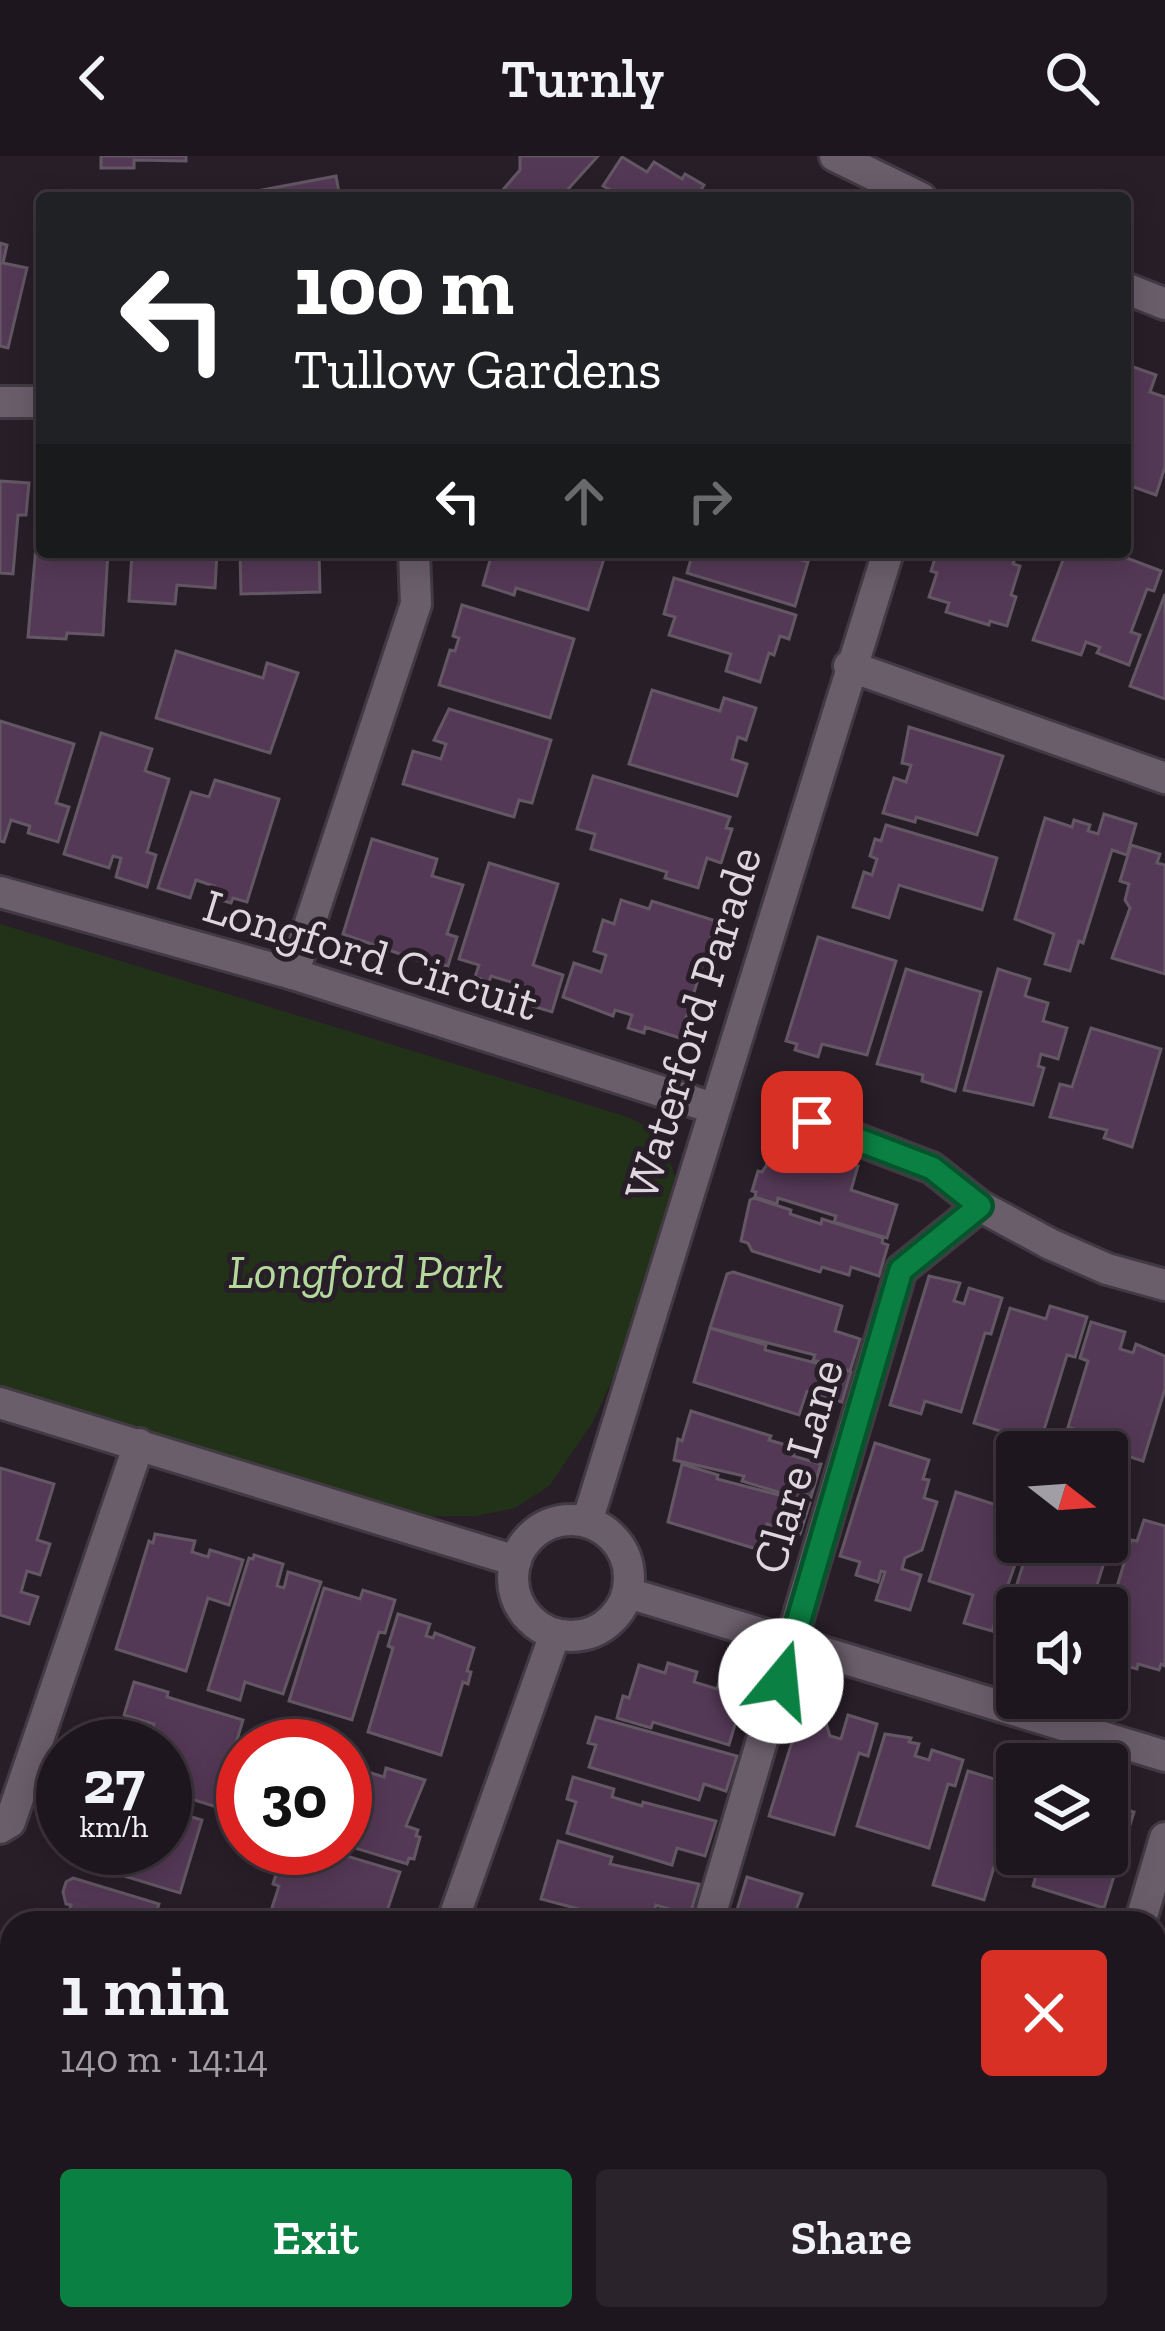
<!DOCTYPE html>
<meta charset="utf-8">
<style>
body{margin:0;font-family:"Zilla Slab",serif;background:#2b232b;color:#f1f3f6;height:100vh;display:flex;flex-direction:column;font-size:45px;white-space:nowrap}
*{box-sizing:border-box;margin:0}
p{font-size:39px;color:#a19fa4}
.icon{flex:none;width:66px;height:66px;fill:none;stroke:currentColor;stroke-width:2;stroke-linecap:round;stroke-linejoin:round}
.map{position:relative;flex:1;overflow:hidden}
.sheet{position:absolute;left:0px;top:1755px;width:1167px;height:420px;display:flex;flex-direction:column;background:#1e161e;border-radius:36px 36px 0 0;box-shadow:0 6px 30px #0003,0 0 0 3px #3c353c}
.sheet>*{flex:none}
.hud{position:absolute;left:36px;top:36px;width:1095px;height:366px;border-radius:12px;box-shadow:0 6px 30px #0003,0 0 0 3px #3c353c;background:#202124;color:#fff;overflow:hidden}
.needle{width:78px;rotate:107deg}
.tools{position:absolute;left:996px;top:1275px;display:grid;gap:24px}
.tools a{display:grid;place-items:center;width:132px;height:132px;border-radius:12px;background:#1e161e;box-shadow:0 6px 30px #0003,0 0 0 3px #3c353c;font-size:60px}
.speed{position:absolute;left:36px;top:1563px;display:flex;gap:24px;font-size:60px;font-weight:700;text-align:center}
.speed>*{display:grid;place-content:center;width:156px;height:156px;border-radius:50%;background:#1e161e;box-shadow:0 6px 30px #0003,0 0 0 3px #3c353c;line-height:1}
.speed small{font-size:30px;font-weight:400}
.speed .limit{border:18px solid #d22;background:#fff;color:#111}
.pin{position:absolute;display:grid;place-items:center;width:102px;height:102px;color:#fff;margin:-51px;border-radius:24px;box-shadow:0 6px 18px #0006}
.me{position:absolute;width:132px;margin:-66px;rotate:17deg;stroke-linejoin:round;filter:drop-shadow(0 0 9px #0008)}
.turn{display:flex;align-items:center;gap:42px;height:252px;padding:0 60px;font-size:54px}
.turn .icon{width:156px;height:156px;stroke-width:2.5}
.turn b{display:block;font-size:84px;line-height:102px}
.lanes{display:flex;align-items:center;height:114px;padding:0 60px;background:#0003;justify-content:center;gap:60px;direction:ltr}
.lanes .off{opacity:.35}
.round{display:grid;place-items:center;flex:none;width:126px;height:126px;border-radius:12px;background:#2b232b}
.headline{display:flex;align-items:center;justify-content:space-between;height:204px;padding:0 60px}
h1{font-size:72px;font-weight:600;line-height:90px}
.action{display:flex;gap:24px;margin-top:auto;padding:24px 60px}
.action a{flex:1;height:138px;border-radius:12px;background:#0b8043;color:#fff;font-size:48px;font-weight:600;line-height:138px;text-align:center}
.action a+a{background:#2b232b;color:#f1f3f6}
header{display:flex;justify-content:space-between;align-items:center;height:156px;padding:0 60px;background:#1e161e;font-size:54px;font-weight:600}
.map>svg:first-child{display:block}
.green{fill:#223218}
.building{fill:#543956;stroke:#635763;stroke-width:3}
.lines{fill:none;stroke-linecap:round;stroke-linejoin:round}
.street-casing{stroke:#423a42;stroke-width:36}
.street{stroke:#6a5e6b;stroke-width:30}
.route-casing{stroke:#07532c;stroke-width:30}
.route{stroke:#0b8043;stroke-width:21}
.labels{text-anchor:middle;stroke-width:10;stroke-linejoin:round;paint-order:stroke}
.street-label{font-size:48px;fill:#ded7de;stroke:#281e28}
.park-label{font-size:48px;font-style:italic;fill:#b4d99d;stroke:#281e28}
</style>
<header><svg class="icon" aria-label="back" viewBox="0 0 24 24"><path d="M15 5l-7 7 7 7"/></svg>Turnly<svg class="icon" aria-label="search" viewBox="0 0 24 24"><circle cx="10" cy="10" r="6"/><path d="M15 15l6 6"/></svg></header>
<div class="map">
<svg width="1165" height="2175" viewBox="0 0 1165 2175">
<rect width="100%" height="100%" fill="#281e28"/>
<path class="green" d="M 0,768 L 624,960 C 658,972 667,990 675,1022 L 614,1220 L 593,1266 L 549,1330 L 515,1352 L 476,1360 L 420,1360 L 0,1236 Z"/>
<g class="building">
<polygon points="101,0 186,0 186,5 134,4 134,12 101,12"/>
<polygon points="520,0 598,0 560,42 508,42 501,36 520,14"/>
<polygon points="622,1 647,16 654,6 682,23 685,18 704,29 696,42 608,42 612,35 603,30"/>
<polygon points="336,20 340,42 259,42 257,35"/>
<polygon points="0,87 7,89 3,107 27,112 8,192 0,190"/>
<polygon points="1125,208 1156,219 1150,236 1165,241 1165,311 1156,339 1125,328"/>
<polygon points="0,325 29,327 26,359 18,359 13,418 0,417"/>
<polygon points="41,333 42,396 108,396 103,479 67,477 66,483 28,481"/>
<polygon points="132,396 217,396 215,432 177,429 175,448 129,445"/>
<polygon points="240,396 319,396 320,436 241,438"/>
<polygon points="482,396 606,396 588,454 516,432 514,439 483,429 491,401"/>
<polygon points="693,396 800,396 798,403 808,406 795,450 687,417"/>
<polygon points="937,396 1017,396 1013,408 1020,410 1011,439 1016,441 1007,470 990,465 989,469 946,456 949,447 929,441 937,417 931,415"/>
<polygon points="1066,396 1111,396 1161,415 1154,435 1147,433 1131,476 1140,479 1129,509 1097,497 1100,491 1086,486 1081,499 1033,484"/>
<polygon points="674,422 796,459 789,483 780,480 774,499 769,497 760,526 726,515 731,498 669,479 675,461 664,458"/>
<polygon points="1165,438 1165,543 1130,530"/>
<polygon points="462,449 574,483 550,562 439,529 450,494 455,495 459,482 453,480"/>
<polygon points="176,495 263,522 267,507 298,517 270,597 156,562"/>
<polygon points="652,534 720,555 724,542 756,552 746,584 738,581 732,603 747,608 737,640 629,608"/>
<polygon points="449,553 551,584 532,647 519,644 514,661 403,628 413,595 441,603 446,588 434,584"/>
<polygon points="0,565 74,588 56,647 69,651 58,686 28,677 30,670 11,664 4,686 0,685"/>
<polygon points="909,571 1003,600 977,679 916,661 915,666 883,657 894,622 906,626 911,609 902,607"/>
<polygon points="101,577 152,593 145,615 169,623 147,696 156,699 147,731 116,721 121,702 113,700 109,712 64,698"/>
<polygon points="593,620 730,661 726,672 732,673 721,707 707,702 698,732 665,722 667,716 591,693 595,678 577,673"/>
<polygon points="215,624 279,643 247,746 233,742 231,747 210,741 214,730 196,724 190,742 158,732 191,636 209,641"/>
<polygon points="1104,658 1136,668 1127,699 1112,694 1083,787 1079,785 1070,815 1045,808 1054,778 1015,763 1045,662 1072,671 1074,664 1090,669 1088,675 1098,678"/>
<polygon points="886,669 997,702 982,754 899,729 889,762 853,751 864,716 872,719 877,703 870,700 875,683 881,685"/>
<polygon points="372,683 437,703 432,720 463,729 447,778 457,781 448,810 444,809 443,813 343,778"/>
<polygon points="1131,689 1160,698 1157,707 1165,709 1165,818 1112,802 1130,752 1125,744 1129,728 1120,725"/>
<polygon points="489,707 558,728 533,809 563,819 552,856 519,846 524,830 491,820 489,826 475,821 479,809 459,803"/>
<polygon points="621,744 649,753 652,745 716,765 680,882 645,871 644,877 628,872 632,859 615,854 613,860 563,841 574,807 601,816 606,799 594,795 603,764 614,768"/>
<polygon points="818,781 896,805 867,899 822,888 818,901 795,894 797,888 786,885"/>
<polygon points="906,813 981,836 955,935 922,925 923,919 877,908"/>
<polygon points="998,813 1030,823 1025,840 1048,847 1043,865 1067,872 1058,903 1041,898 1038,910 1044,912 1033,949 964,934"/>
<polygon points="1091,872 1161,893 1132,991 1104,982 1107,974 1050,961 1060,928 1072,931"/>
<polygon points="775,981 858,1010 851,1034 897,1049 887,1082 834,1066 836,1060 778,1042 777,1048 755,1041 756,1036 752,1035 758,1015 762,1016 766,1010"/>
<polygon points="754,1042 791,1054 790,1058 821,1068 822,1063 883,1082 882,1087 888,1089 879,1120 851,1111 849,1119 822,1111 820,1116 752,1095 748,1087 741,1085 750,1044"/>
<polygon points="733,1116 842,1150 835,1175 860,1183 850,1215 813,1204 815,1199 710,1172 727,1118"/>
<polygon points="929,1120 960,1127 954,1145 964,1148 969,1132 1002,1142 991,1178 985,1177 961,1256 925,1245 921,1258 890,1249"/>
<polygon points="1050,1150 1087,1161 1075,1201 1067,1199 1040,1287 974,1267 1010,1152 1046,1163"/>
<polygon points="1091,1166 1125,1176 1120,1193 1133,1197 1136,1188 1165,1200 1165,1233 1143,1305 1118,1297 1120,1290 1068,1271 1088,1205 1080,1202"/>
<polygon points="710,1172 766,1189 765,1194 851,1216 842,1246 807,1235 799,1259 694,1226"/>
<polygon points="691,1255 771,1280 769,1284 796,1292 793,1300 821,1308 811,1341 803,1338 801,1343 742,1325 744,1320 674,1304 678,1283 682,1285"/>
<polygon points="875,1287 929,1304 923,1323 929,1324 924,1342 937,1346 922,1394 905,1402 902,1413 921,1419 910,1454 876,1444 885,1416 881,1415 878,1426 856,1419 860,1406 840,1400"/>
<polygon points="682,1308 718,1319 717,1323 810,1347 800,1378 767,1368 760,1394 668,1366"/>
<polygon points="0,1312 54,1328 37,1384 50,1388 40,1419 27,1415 21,1436 38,1441 29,1468 0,1459"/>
<polygon points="956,1336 1006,1352 1005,1356 1017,1360 1009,1394 1019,1397 992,1475 964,1467 973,1439 929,1425"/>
<polygon points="1144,1364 1165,1370 1165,1510 1161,1508 1159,1514 1138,1508 1137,1513 1126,1510 1124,1517 1107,1512 1107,1464 1131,1384 1137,1385"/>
<polygon points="155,1378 195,1385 192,1396 208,1401 210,1394 243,1404 229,1449 208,1442 186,1515 116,1493 149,1385 153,1387"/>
<polygon points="1030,1386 1071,1386 1107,1397 1090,1452 1017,1452 1017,1485 1001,1480"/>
<polygon points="254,1399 283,1408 277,1430 284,1432 288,1416 321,1426 283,1538 245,1526 240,1544 208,1534 249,1402 253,1403"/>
<polygon points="324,1432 360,1443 363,1434 395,1444 385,1477 379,1476 352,1564 289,1545"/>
<polygon points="398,1458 430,1468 426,1480 433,1482 435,1477 474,1492 467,1515 471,1516 468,1528 463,1526 441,1599 368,1576 393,1492 388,1490"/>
<polygon points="668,1507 697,1516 694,1526 717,1533 723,1514 760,1525 750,1558 739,1555 729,1589 653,1566 651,1572 617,1562 623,1540 629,1542 639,1509 665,1517"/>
<polygon points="134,1526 168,1536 167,1541 243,1564 217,1651 165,1635 165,1590 127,1590 131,1577 149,1583 154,1568 124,1559"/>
<polygon points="848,1559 877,1568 868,1600 859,1597 834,1679 769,1660 796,1573 801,1575 803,1567 815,1561 825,1564 830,1580 841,1583"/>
<polygon points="596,1561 737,1600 726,1635 704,1628 699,1644 589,1611 596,1589 588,1587"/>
<polygon points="885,1578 911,1582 909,1586 919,1588 915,1600 929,1604 932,1594 963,1604 955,1630 948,1628 929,1692 857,1670"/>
<polygon points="345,1609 384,1621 386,1612 425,1624 406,1670 418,1674 416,1680 420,1681 414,1703 409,1702 407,1708 345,1689"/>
<polygon points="968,1615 994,1623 995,1619 1009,1623 1010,1617 1017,1619 1017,1692 1010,1716 994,1711 984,1744 933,1729"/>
<polygon points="573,1621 614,1633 612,1641 642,1650 643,1646 716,1665 705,1700 677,1692 672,1709 567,1677 576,1646 567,1643"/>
<polygon points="1110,1649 1134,1656 1104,1752 1033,1730 1042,1698 1107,1698"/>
<polygon points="165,1653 202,1664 180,1737 74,1705 75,1692 165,1692"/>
<polygon points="558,1685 612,1701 610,1708 699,1728 690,1759 656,1749 651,1767 631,1767 541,1743"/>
<polygon points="284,1692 320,1692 400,1716 383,1767 267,1767 279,1730 273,1728"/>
<polygon points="747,1721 802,1738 791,1767 733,1767"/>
<polygon points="73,1722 159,1748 153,1767 65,1767 71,1749 66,1748 63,1736 66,1726"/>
<polygon points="12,1954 12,2001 0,1997 0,1956 11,1959"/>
<polygon points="1163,1956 1165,1957 1165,2051 1155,2048 1155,1983"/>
<polygon points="2,2012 12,2015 12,2095 0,2091"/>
<polygon points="1155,2062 1165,2065 1165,2147 1155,2144"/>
<polygon points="442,2163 472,2163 478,2165 476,2170 494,2175 438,2175"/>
<polygon points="588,2163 641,2163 664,2173 579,2175"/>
<polygon points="910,2163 985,2163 981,2175 935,2175 909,2166"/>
<polygon points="1084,2163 1148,2163 1165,2168 1165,2175 1087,2175 1082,2171"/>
</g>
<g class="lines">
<g class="street-casing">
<g id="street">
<polyline points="835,0 921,42"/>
<polyline points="1125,132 1165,148"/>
<polyline points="0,246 42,246"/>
<polyline points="849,510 1165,622"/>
<polyline points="0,736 293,818 713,952"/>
<polyline points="293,818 416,448 414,396"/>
<polyline points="812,966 932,1012 980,1050 1050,1088 1107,1113 1165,1129"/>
<polyline points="0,1247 516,1405"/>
<circle cx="571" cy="1422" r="58"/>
<polyline points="587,1366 888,396"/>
<polyline points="628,1437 1165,1600"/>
<polyline points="0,1672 10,1666 139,1288"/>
<polyline points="452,1767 555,1478"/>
<polyline points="708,1767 901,1114 980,1050"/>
<polyline points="1140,1767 1165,1682"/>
<polyline points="321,2175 325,2163"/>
<polyline points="1017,2175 1021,2163"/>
</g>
</g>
<use href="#street" class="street"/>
</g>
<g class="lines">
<g class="route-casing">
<polyline id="route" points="781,1525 901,1114 980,1050 932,1012 812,966"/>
</g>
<use href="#route" class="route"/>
</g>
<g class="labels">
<g class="street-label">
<text transform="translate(371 798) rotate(17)" y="17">Longford Circuit</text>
<text transform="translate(692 867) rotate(-73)" y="17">Waterford Parade</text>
<text transform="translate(797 1310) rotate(-74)" y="17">Clare Lane</text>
</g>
<g class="park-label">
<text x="366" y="1132">Longford Park</text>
</g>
</g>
</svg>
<div class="tools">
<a><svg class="needle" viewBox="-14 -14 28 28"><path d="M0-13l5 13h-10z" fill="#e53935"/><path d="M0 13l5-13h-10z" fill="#a19fa4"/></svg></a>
<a><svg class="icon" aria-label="sound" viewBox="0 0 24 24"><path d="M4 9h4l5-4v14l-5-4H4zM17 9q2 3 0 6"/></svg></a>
<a><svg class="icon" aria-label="layers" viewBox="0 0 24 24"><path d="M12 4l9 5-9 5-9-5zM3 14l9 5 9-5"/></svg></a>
</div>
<div class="speed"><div>27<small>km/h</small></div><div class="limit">30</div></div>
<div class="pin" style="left:812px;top:966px;background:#d93025"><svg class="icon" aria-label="arrive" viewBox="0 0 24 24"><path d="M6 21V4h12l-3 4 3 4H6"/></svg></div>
<svg class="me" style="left:781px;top:1525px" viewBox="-20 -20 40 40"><circle r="19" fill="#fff"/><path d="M0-13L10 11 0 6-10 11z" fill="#0b8043"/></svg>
<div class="hud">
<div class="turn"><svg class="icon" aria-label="left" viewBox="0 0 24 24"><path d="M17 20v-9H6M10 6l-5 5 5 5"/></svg><div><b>100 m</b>Tullow Gardens</div></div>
<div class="lanes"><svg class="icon" aria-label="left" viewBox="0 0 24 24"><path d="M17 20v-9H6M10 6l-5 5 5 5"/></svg><svg class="icon off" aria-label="ahead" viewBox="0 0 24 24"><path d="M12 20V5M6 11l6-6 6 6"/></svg><svg class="icon off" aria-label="right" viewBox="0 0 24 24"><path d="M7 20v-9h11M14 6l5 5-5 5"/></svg></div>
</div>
<section class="sheet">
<div class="headline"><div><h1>1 min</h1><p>140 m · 14:14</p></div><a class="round" style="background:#d93025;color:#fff"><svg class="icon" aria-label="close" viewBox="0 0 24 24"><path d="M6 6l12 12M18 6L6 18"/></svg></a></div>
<div class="action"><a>Exit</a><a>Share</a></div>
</section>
</div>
